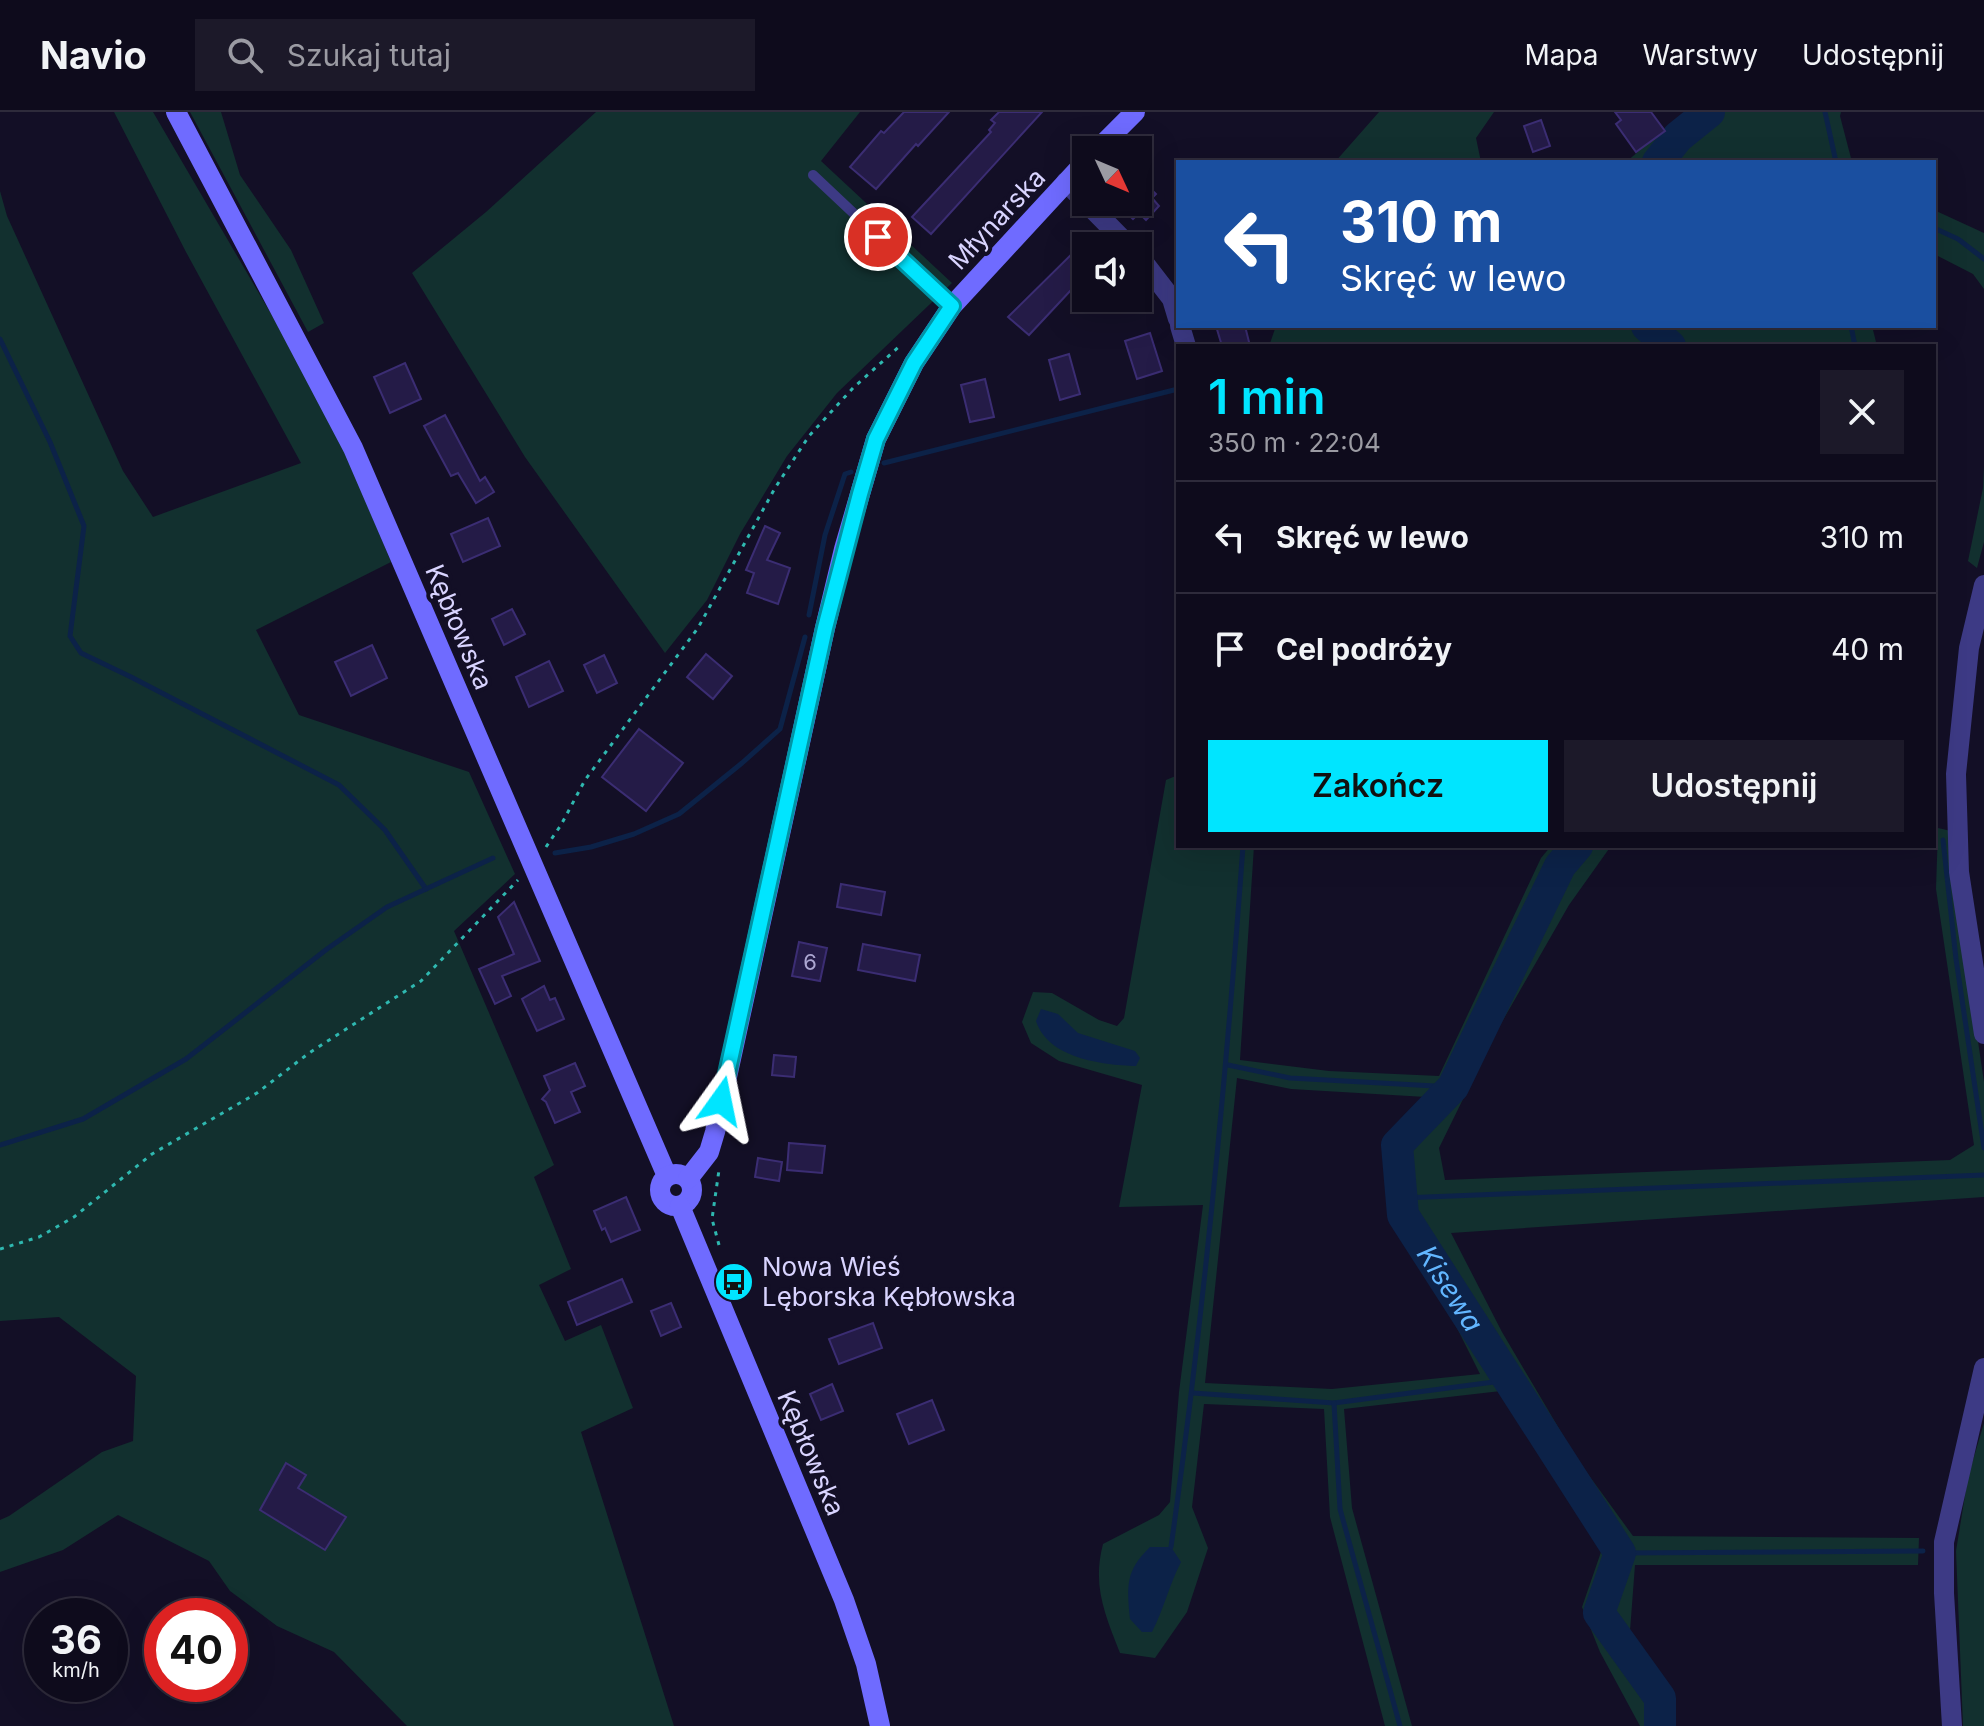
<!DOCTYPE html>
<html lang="pl">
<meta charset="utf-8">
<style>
body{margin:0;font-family:Inter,sans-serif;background:#1c1929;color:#f1f3f6;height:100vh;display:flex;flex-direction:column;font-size:30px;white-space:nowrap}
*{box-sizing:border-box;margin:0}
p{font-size:26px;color:#9b9ba3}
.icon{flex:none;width:44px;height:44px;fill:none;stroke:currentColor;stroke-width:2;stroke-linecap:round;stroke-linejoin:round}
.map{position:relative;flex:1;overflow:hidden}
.drawer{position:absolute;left:1176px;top:232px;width:760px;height:504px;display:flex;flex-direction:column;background:#0e0b1c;border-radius:0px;box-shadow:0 8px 32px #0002,0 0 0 2px #2e2b3b}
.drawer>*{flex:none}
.top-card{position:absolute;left:1176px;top:48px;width:760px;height:168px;border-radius:0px;box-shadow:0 8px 32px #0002,0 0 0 2px #2e2b3b;background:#1a4fa0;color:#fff;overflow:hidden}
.needle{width:52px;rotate:134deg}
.fabs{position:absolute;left:1072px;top:24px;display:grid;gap:16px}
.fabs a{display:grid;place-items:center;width:80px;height:80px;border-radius:0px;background:#0e0b1c;box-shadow:0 8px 32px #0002,0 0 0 2px #2e2b3b;font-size:40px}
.speed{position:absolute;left:24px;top:1486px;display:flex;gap:16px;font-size:40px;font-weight:700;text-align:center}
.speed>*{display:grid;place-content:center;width:104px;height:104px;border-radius:50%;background:#0e0b1c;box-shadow:0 8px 32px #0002,0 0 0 2px #2e2b3b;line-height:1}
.speed small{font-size:20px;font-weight:400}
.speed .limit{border:12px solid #d22;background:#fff;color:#111}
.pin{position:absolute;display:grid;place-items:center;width:68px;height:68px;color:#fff;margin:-34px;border:4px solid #fff;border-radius:50%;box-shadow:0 2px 8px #0007}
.me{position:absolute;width:88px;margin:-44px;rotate:12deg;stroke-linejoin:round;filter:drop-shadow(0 0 6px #0008)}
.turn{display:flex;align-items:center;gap:28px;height:168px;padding:0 32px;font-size:36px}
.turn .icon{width:104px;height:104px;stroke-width:2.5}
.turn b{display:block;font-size:56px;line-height:68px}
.round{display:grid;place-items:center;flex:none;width:84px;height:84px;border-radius:0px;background:#1c1929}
.summary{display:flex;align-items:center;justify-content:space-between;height:136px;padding:0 32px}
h1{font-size:48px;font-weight:600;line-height:60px;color:#00e5ff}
.button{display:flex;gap:16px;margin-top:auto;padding:16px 32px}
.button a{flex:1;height:92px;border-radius:0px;background:#00e5ff;color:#111;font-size:32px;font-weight:600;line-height:92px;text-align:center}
.button a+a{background:#1c1929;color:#f1f3f6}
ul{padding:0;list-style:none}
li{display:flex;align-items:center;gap:24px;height:112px;padding:0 32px;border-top:2px solid #2e2b3b}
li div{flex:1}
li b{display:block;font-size:30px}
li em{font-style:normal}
header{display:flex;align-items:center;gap:48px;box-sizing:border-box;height:112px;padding:0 40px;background:#0e0b1c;border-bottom:2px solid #2e2b3b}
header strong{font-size:38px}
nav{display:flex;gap:44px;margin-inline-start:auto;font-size:28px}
.search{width:560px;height:72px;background:#1c1929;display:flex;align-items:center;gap:20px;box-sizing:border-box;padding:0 28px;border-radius:0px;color:#9b9ba3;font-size:30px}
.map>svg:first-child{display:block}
.green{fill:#12302f;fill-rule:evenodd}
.water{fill:#0c2248}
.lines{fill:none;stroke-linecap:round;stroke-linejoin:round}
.stream{stroke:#0c2248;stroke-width:5}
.river{stroke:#0c2248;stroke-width:32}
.building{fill:#241b47;stroke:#3b2d73;stroke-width:2}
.path{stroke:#2fb8b0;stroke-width:3;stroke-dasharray:4 6;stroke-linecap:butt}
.lane{stroke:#3d3a85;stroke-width:10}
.street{stroke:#3d3a85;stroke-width:20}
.secondary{stroke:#6f6bff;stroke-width:20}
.route-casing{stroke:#0095a6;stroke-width:20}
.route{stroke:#00e5ff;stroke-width:14}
.labels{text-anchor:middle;stroke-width:8;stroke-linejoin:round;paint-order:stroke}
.number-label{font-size:22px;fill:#aca6d1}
.street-label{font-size:26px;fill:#d9d4ff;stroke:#130f26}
.poi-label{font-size:26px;fill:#d9d4ff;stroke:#130f26;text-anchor:start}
.water-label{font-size:28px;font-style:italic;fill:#62b6ff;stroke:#130f26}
</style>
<header>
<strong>Navio</strong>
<div class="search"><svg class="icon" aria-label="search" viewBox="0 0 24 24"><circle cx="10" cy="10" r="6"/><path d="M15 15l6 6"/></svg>Szukaj tutaj</div>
<nav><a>Mapa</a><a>Warstwy</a><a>Udostępnij</a></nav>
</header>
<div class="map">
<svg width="1984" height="1614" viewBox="0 0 1984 1614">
<rect width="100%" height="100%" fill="#130f26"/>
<g class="green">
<polygon points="114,0 153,0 288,231 348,346 391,450 256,518 299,603 469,660 515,762 454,819 554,1053 534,1065 571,1157 539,1173 565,1229 601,1213 633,1296 581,1320 674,1614 407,1614 334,1540 277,1514 230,1479 209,1449 118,1403 63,1438 0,1460 0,1408 9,1404 102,1340 133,1329 136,1264 59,1205 0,1209 0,79 7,104 123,359 153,405 301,351 186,140"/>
<polygon points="190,0 221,0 240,63 291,138 324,211 308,220"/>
<polygon points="596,0 860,0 821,49 952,171 837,281 787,344 740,422 707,488 665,541 525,345 412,161 486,100"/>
<polygon points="1379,0 1494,0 1476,26 1481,50 1335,50"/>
<polygon points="1685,0 1841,0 1840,4 1852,50 1626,50"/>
<polygon points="1934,98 1984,121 1984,177 1973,162 1934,142"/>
<polygon points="1276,214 1872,214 1877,234 1269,234"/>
<polygon points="1984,354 1984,430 1977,456 1968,449 1983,376"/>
<path d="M 1178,663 L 1178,734 L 1254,734 L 1240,948 L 1329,959 L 1439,964 L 1541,746 L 1551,734 L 1611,734 L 1569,793 L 1495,922 L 1439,1036 L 1445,1068 L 1950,1048 L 1974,1033 L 1936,777 L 1938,716 L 1951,719 L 1951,746 L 1984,970 L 1984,1085 L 1451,1121 L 1502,1220 L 1577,1347 L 1633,1424 L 1919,1426 L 1918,1453 L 1635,1453 L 1630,1519 L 1673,1580 L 1676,1614 L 1640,1614 L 1600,1540 L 1582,1495 L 1601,1440 L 1501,1279 L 1344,1297 L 1352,1396 L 1412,1614 L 1385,1614 L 1330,1405 L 1324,1297 L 1204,1292 L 1192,1395 L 1208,1436 L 1187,1500 L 1155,1546 L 1120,1541 C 1105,1502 1092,1474 1103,1432 L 1159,1403 L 1170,1390 L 1179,1280 L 1203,1093 L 1119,1095 L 1142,973 L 1059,949 L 1031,931 L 1022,910 L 1033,880 L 1052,881 L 1099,908 L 1117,914 L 1124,906 L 1166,668 ZM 1237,966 L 1291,977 L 1426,985 L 1395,1025 L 1385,1057 L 1396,1114 L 1423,1148 L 1480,1262 L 1332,1277 L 1205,1271 Z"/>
<polygon points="1984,1311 1984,1614 1963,1614 1956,1439 1968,1365"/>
</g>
<g class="water">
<path d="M 1041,897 L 1058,902 L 1078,921 L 1135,939 L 1140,946 L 1136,954 C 1101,953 1048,946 1036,909 Z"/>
<path d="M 1150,1435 L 1171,1435 L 1181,1450 C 1169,1473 1164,1497 1152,1520 L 1142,1520 L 1130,1507 C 1127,1474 1125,1459 1150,1435 Z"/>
</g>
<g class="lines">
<g class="stream">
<polyline points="1825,0 1836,50"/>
<polyline points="1934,116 1958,127 1984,147"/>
<polyline points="1851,214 1855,234"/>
<polyline points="0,227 50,330 84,414 70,524 81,541 131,565 339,673 385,718 426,777"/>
<polyline points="884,351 1178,277"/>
<polyline points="809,503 825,423 845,362 851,360"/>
<polyline points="1943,728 1956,847 1984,1036"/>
<polyline points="555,741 591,735 634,722 679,702 742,651 780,617 805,525"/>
<polyline points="1228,953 1290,966 1453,975"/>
<polyline points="0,1033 83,1007 186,947 327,837 387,795 493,746"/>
<polyline points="1402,1086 1984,1063"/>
<polyline points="1193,1281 1334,1291 1509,1268"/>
<polyline points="1334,1291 1340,1397 1400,1614"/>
<path d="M 1171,1435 C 1204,1202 1226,968 1243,734"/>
<polyline points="1620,1441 1923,1439"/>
</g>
<g class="river">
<polyline points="1658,50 1678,25 1709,0"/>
<polyline points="1647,214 1670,234"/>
<path id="s1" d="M 1577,734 L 1560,754 L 1453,975 L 1397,1033 L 1403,1103 L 1620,1441 L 1599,1501 L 1660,1586 L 1660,1614"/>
</g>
</g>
<g class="building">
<polygon points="904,0 949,0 918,34 916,32 876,77 850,55 881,19 884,21"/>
<polygon points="999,0 1042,0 931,122 912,105 991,20 989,18 995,11 991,8"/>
<polygon points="1615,0 1651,0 1665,19 1636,40 1616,12 1621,8"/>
<polygon points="1541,8 1550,34 1533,40 1524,14"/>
<polygon points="1138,65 1156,82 1152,86 1159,94 1146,108 1139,101 1133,107 1116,90 1138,90"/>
<polygon points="1086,128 1086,162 1029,223 1008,205"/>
<polygon points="1216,214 1245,214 1250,234 1222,234"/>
<polygon points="1150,221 1162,259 1137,267 1125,229"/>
<polygon points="1069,242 1080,282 1060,288 1049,248"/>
<polygon points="405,251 421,287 390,301 374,265"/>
<polygon points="985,267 994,305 970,310 961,273"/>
<polygon points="445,303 480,369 485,365 494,380 476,391 458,361 451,364 424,314"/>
<polygon points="488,406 500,434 463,450 451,422"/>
<polygon points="765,414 780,421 767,448 790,456 778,492 747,481 754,461 746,458"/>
<polygon points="512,497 525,522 504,533 492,507"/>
<polygon points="372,533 387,566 351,584 335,550"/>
<polygon points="706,542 732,564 713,587 687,565"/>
<polygon points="604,543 617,571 597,581 584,553"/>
<polygon points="549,549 563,579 529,595 516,565"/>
<polygon points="639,617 683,651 646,699 602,665"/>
<polygon points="841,772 885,780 881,803 837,795"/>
<polygon points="514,790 540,849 502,864 511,884 495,892 479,857 514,842 498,805"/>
<polygon points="799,830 827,836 820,869 792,864"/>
<polygon points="863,832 920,843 915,869 858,858"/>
<polygon points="544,874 550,888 555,886 564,907 537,919 522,887"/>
<polygon points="774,943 796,945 794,965 772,963"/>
<polygon points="575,951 585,974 571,980 580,1000 555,1011 546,990 542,987 550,978 544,964"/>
<polygon points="789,1031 825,1034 822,1061 787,1058"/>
<polygon points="758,1046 782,1050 779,1069 755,1065"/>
<polygon points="626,1085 640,1118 611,1130 605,1116 602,1118 594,1099"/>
<polygon points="622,1167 632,1190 577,1213 568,1190"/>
<polygon points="671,1191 681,1215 661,1224 651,1199"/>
<polygon points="873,1211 882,1236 839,1252 829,1227"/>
<polygon points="832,1272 843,1299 821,1308 810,1282"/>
<polygon points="932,1288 944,1318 909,1332 897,1302"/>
<polygon points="286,1351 306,1363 298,1376 346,1405 325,1438 260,1398"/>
</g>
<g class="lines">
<g class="path">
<polyline points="546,735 561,713 585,668 698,516 775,376 809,324 853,276 902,232"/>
<polyline points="719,1133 712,1107 719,1058"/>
<polyline points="0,1137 39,1125 74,1105 152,1042 257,981 309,941 421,869 518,768"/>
</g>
<polyline class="lane" points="813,63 952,194"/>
<g class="street">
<polyline points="1066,70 1129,134"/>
<polyline points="1138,143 1172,187 1178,207"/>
<polyline points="1180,214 1186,234"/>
<polyline points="1984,473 1969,536 1956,662 1959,760 1984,922"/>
<polyline points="1952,1614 1944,1481 1944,1430 1984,1256"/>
</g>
<g class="secondary">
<polyline points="176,0 353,336 667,1064"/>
<polyline points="1097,38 1135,0"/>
<circle cx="676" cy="1078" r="16"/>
<polyline points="688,1067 709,1040 715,1020 825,516 844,437 876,327 914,251 952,194 1086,49"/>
<polyline points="680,1094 844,1488 866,1552 880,1614"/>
</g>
</g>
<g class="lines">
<g class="route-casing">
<polyline id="route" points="721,989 825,516 860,382 876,327 914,251 952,194 878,125"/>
</g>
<use href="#route" class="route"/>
</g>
<defs>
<g id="bus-disc" transform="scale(2)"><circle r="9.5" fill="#00e5ff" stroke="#130f26"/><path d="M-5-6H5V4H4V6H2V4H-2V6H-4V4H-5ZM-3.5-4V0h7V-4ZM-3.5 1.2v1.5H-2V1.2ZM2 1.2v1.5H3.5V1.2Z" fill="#111"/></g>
</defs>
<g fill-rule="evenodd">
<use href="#bus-disc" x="734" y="1170"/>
</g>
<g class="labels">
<g class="number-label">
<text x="810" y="858">6</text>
</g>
<g class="street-label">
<text transform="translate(997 107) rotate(-47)" y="9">Młynarska</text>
<text transform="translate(459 515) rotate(67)" y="9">Kębłowska</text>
<text transform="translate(811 1341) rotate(67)" y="9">Kębłowska</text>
</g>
<g class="poi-label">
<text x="762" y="1164">Nowa Wieś<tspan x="762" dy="30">Lęborska Kębłowska</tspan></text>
</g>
<g class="water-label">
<text dy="10" stroke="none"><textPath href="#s1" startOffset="510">Kisewa</textPath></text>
</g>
</g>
</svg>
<div class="fabs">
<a><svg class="needle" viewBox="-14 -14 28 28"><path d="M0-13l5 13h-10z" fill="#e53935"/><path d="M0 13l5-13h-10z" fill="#9b9ba3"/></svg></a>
<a><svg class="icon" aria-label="sound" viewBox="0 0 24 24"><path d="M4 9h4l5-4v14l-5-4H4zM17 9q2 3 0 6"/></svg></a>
</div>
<div class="speed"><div>36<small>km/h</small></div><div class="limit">40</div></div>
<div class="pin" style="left:878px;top:125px;background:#d93025"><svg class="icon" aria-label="arrive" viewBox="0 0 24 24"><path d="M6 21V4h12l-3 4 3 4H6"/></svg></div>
<svg class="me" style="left:721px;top:989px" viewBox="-20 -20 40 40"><path d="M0-17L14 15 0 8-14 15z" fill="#00e5ff" stroke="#fff" stroke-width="4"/></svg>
<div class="top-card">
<div class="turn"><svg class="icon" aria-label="left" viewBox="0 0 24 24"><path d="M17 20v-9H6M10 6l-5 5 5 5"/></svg><div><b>310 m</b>Skręć w lewo</div></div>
</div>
<section class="drawer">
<div class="summary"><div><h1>1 min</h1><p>350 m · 22:04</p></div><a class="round"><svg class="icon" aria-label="close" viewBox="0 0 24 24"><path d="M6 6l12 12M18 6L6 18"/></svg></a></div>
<ul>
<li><svg class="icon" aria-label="left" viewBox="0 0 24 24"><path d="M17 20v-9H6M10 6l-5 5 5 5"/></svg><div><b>Skręć w lewo</b></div><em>310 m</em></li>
<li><svg class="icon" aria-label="arrive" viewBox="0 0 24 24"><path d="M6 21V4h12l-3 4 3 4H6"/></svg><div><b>Cel podróży</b></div><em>40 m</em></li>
</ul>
<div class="button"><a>Zakończ</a><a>Udostępnij</a></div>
</section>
</div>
